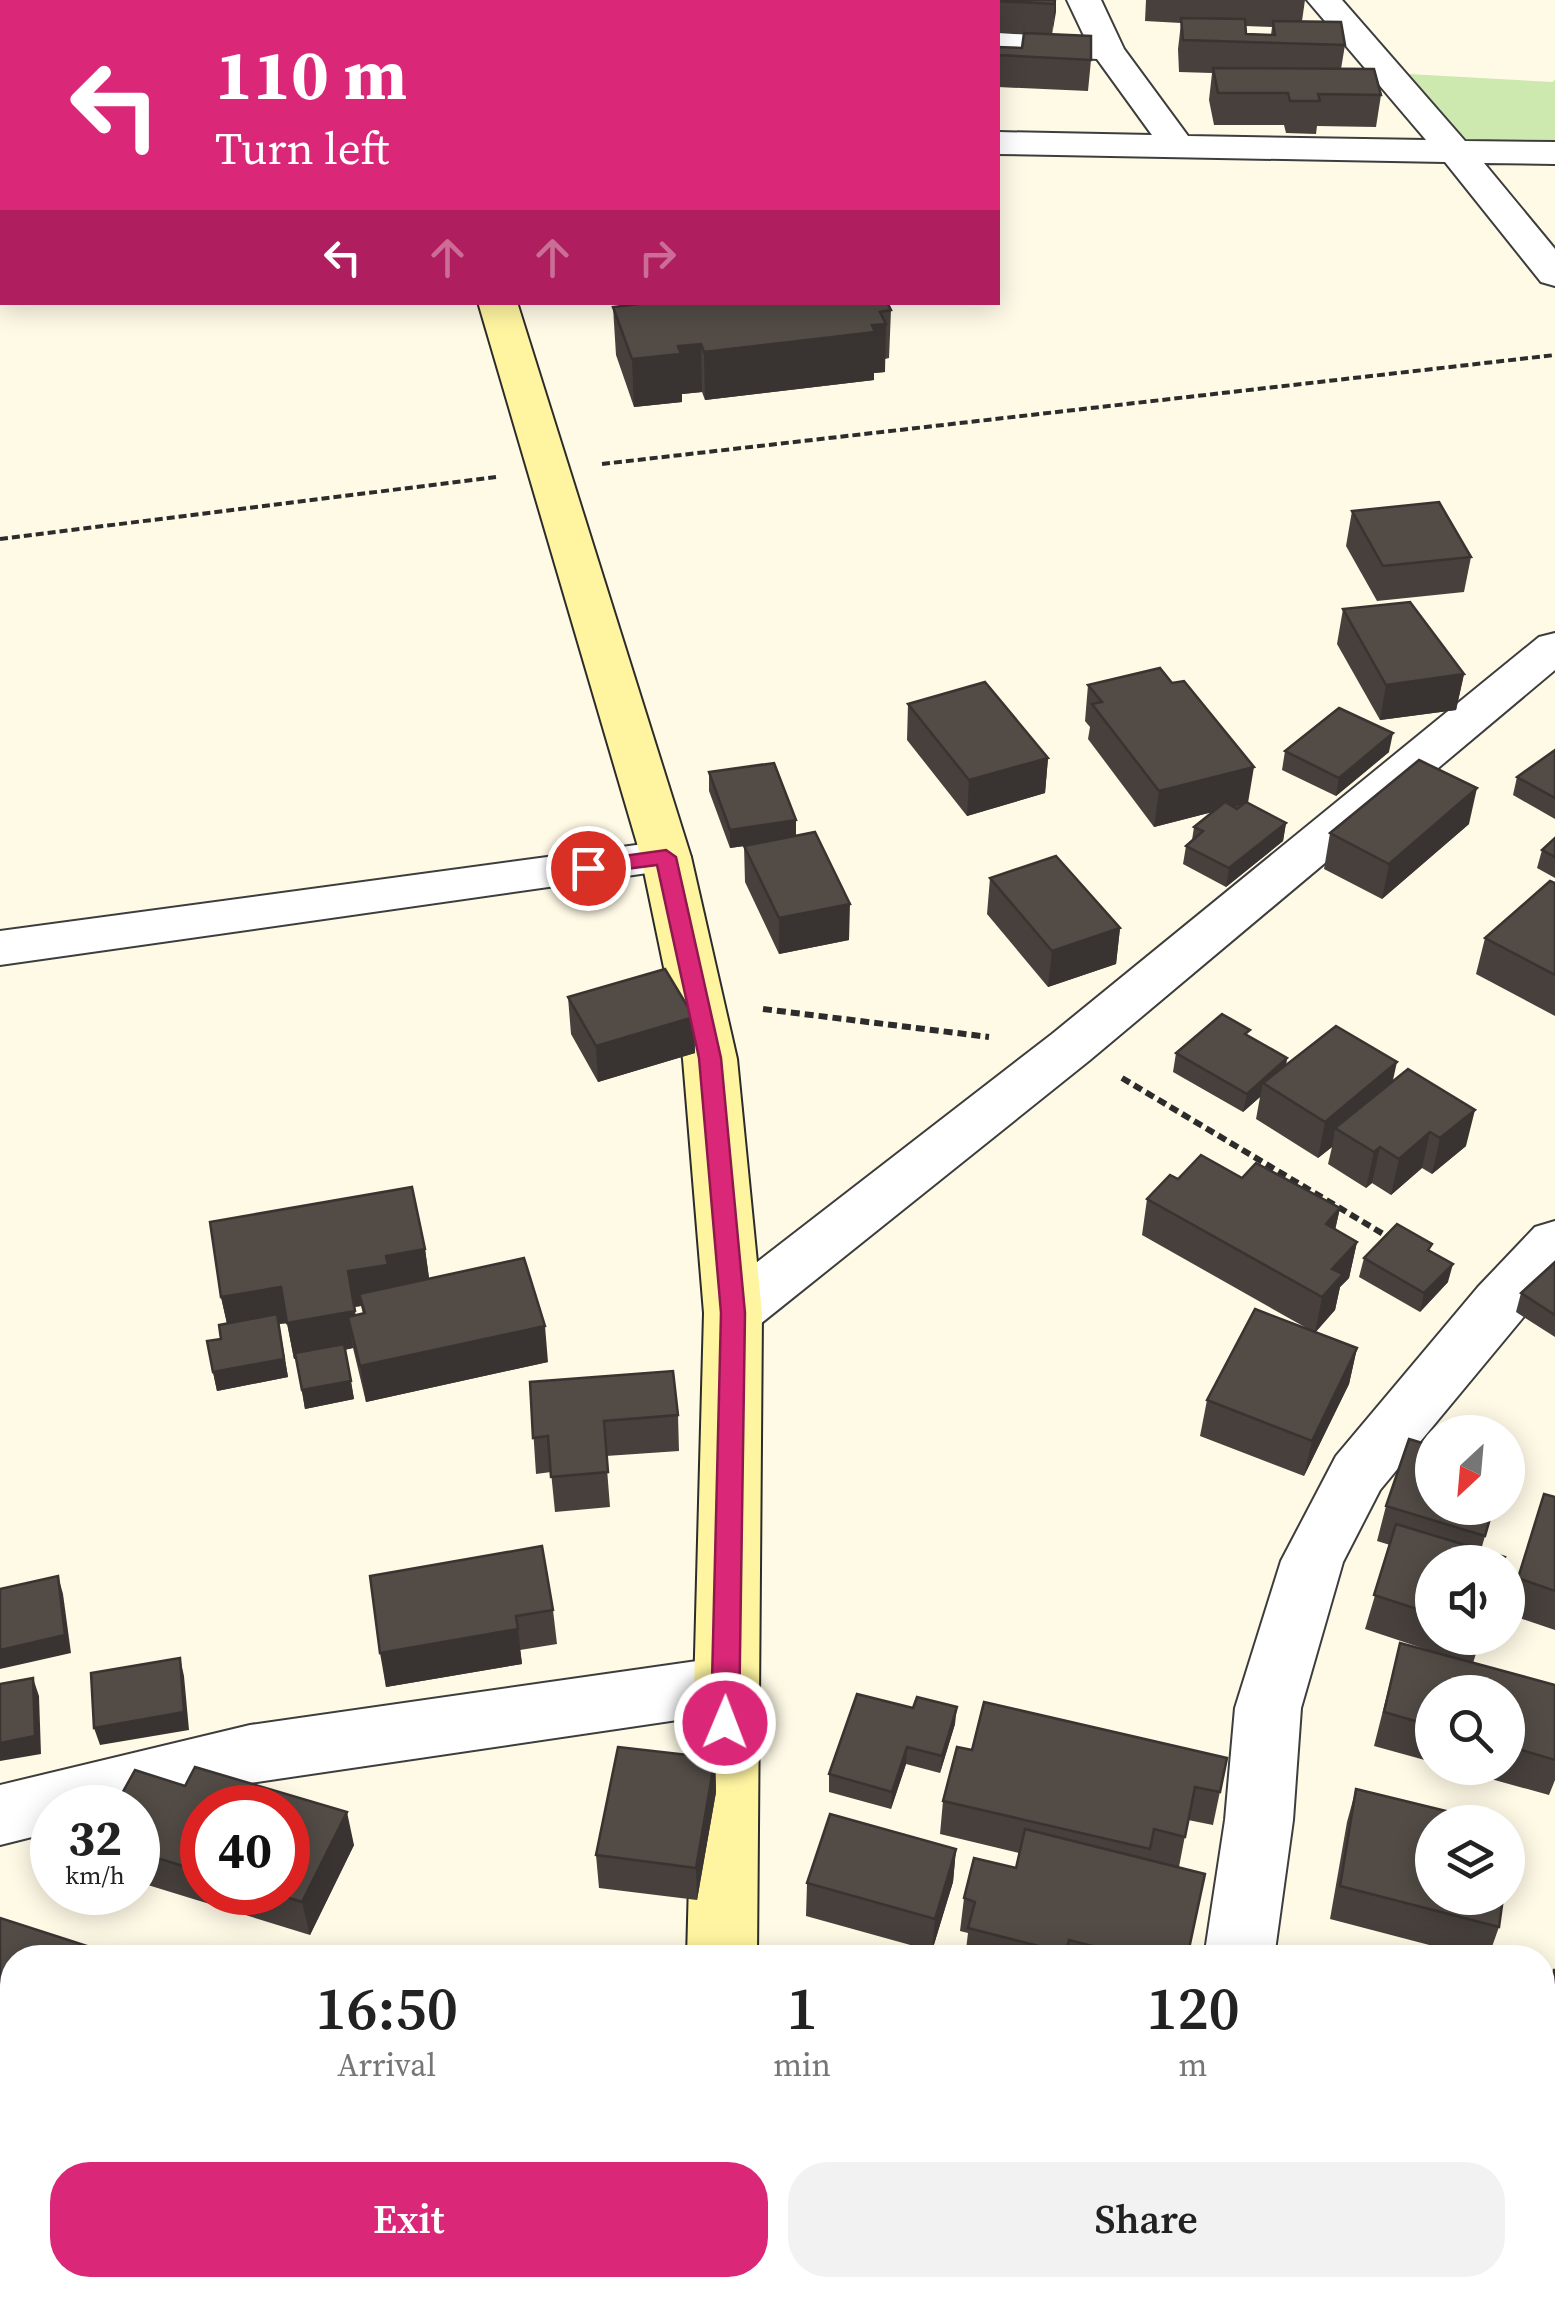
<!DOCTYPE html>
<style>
body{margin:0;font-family:"Source Serif 4",serif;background:#f2f2f2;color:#222;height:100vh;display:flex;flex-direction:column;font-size:38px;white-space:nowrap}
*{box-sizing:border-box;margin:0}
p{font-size:32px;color:#767676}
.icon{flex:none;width:55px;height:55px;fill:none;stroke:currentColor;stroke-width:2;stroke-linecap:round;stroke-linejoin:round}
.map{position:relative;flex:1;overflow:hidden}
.panel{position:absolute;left:0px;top:1945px;width:1555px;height:352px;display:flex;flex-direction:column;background:#fff;border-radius:40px 40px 0 0;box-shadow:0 5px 25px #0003}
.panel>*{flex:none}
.banner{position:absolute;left:0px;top:0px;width:1000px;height:305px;box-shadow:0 5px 25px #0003;background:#db2777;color:#fff;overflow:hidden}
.needle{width:65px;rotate:206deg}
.controls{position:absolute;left:1415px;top:1415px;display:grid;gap:20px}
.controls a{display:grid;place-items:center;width:110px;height:110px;border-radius:50%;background:#fff;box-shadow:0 5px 25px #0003;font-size:50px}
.speed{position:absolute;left:30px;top:1785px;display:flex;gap:20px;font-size:50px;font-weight:700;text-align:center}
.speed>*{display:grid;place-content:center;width:130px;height:130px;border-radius:50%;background:#fff;box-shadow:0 5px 25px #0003;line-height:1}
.speed small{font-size:25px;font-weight:400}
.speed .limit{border:15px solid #d22;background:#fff;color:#111}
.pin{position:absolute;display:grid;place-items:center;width:85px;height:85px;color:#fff;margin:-42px;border:5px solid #fff;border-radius:50%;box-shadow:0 2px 10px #0007}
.me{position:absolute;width:110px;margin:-55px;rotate:1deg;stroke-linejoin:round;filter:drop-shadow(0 0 8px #0008)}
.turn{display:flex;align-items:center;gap:35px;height:210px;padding:0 50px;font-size:45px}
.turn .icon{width:130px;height:130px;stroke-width:2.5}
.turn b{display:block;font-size:70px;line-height:85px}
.lanes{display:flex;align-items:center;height:95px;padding:0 50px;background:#0003;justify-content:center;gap:50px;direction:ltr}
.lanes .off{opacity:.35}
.eta{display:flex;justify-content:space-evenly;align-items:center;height:170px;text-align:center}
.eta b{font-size:60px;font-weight:600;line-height:70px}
.button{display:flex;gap:20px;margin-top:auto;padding:20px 50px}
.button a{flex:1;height:115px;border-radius:40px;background:#db2777;color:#fff;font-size:40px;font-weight:600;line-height:115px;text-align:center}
.button a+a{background:#f2f2f2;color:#222}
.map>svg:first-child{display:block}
.green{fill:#cde9b0}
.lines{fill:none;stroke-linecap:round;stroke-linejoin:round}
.street-casing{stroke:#3d3d3d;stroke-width:4}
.secondary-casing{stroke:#2c2c2c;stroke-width:4}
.path-far1{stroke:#2c2c2c;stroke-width:4;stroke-dasharray:8 4;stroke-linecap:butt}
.path{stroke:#2c2c2c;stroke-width:6;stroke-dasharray:9 5;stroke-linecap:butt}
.street{fill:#fff;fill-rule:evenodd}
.secondary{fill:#fff5a1;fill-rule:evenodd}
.wall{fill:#47403c;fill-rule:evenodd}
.shaded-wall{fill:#393431}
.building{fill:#524b46;stroke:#393431;stroke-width:2.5}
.route{fill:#db2777;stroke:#8e194d;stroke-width:2.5}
</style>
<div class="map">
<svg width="1555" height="2297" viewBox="0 0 1555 2297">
<rect width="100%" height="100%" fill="#fffae6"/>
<polygon class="green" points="1409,74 1553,82 1555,79 1555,143 1467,141"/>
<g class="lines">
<g class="street-casing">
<g id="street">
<polygon points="1067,0 1101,0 1124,49 1188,136 1426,140 1307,0 1342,0 1465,141 1555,142 1555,164 1484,163 1555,249 1555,286 1541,282 1445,162 998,154 998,132 1152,135 1097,59 998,53 998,33 1085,38"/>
<polygon points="1555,633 1555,670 1090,1060 754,1329 733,1335 712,1329 704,1313 712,1297 1052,1034 1539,637"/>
<polygon points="666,841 683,846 691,857 683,868 0,965 0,931"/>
<polygon points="1555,1221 1555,1279 1380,1490 1343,1562 1301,1708 1293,1820 1274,1958 1204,1958 1225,1820 1235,1708 1281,1561 1336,1456 1478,1287 1535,1227"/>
<polygon points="725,1657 748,1665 758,1685 748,1705 725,1713 250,1783 138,1811 138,1808 52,1808 52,1832 0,1845 0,1785 250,1725"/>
<polygon points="1152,2285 1228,2285 1226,2297 1150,2297"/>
</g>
</g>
<g class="secondary-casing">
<g id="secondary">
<polygon points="378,0 412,0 413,2 380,2"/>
<polygon points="478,302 517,302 691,857 737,1059 762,1313 757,1958 687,1958 704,1313 683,1059 641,857"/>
<polygon points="619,2285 695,2285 692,2297 616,2297"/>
</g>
</g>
<g class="path-far1">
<polyline points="602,464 1555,355"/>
<polyline points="0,539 496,477"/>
</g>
<g class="path">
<polyline points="763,1009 989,1037"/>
<polyline points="1122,1078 1390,1238"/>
</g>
<use href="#street" class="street"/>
<use href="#secondary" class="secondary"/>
</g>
<g class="wall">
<polygon points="899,0 1056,0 1052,34 1091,60 1088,91 998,87 998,47 1022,48 1024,34 998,32 998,2 899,2"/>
<path d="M 1146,0 L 1305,0 L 1302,21 L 1345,45 L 1341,69 L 1381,95 L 1376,127 L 1317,126 L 1316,134 L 1286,133 L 1284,125 L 1214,125 L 1209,100 L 1212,73 L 1179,72 L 1178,49 L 1181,23 L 1145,21 ZM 1245,26 L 1272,27 L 1271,35 L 1246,34 Z"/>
<polygon points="613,307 891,310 889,358 885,359 885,372 874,373 874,380 705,400 702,392 682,394 682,402 634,407 616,355"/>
<polygon points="1352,511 1471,557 1464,592 1377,601 1346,546"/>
<polygon points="1343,609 1464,674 1456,710 1380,720 1337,644"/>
<polygon points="1088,685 1248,803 1286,823 1283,841 1226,887 1183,864 1186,846 1192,840 1194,827 1212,812 1154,827 1088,739 1090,727 1085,721"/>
<polygon points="908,704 1048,758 1045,793 967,816 907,740"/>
<polygon points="1555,750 1555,819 1513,795 1517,777"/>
<polygon points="1285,751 1389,752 1336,796 1282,770"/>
<polygon points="709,772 796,820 796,836 849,940 779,954 745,882 744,846 730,848 709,791"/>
<polygon points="1469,824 1382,899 1324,869 1330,833"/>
<polygon points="1555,838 1555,878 1537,868 1542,850"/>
<polygon points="990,878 1120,928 1116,964 1048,987 987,914"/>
<polygon points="1555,883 1555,1016 1476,974 1485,938"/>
<polygon points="568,997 694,1017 695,1053 598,1082 571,1034"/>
<polygon points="1249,1036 1287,1058 1286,1065 1392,1082 1466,1146 1432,1174 1422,1168 1391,1195 1372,1183 1366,1188 1328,1164 1332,1147 1318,1158 1256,1119 1260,1097 1243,1112 1173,1072 1176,1053"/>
<polygon points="1242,1178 1340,1208 1335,1229 1357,1242 1349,1278 1340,1287 1335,1310 1315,1332 1357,1348 1349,1384 1304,1476 1200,1436 1207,1400 1310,1330 1142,1235 1147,1199 1178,1179"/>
<path d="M 425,1249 L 429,1279 L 548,1362 L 366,1402 L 353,1348 L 345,1350 L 354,1399 L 305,1409 L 296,1358 L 294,1359 L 287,1323 L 279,1324 L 288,1377 L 217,1391 L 213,1372 L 221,1339 L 227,1323 L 221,1297 ZM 361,1306 L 363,1314 L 355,1315 L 354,1307 Z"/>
<polygon points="1431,1251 1448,1282 1420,1312 1359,1277 1364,1258"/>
<polygon points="1555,1262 1555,1337 1516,1312 1521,1293"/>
<polygon points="530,1382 678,1415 679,1451 606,1456 610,1507 555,1512 551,1472 536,1474"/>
<polygon points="1544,1494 1555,1497 1555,1630 1508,1614"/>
<polygon points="1386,1506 1493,1508 1481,1550 1432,1562 1432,1638 1481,1638 1473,1663 1555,1685 1555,1780 1549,1795 1451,1768 1508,1768 1508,1692 1432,1692 1432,1762 1374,1746 1400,1643 1434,1652 1365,1629 1390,1545 1377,1541"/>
<polygon points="370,1576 553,1610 557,1644 520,1650 522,1664 386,1687"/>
<polygon points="955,1724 940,1773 906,1764 891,1809 829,1792 829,1774"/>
<polygon points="972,1750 1227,1758 1213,1825 1188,1820 1179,1867 1187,1958 965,1958 968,1933 960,1931 964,1898 1016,1868 1019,1853 940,1834 943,1801"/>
<polygon points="715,1758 716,1792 697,1900 599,1888 596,1855"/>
<path d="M 185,1786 L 354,1845 L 310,1935 L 138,1882 L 138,1808 ZM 202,1808 L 288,1892 L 202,1892 Z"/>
<polygon points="1356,1789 1499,1927 1488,1958 1479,1958 1330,1919 1347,1822"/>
<polygon points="956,1849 953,1882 932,1951 806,1916 807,1883"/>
<polygon points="0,1918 12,1958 12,2076 0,2099"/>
<polygon points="1554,1970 1555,1970 1555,2116 1542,2113 1542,1997"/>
<polygon points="12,2285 249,2285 243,2297 84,2297 88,2291 73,2285 67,2297 0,2297"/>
<polygon points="1317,2285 1542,2285 1555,2297 1315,2297"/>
</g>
<g class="shaded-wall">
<polygon points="1055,0 1056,0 1056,12 1052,35"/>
<polygon points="886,324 885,372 874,373 874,380 705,400 704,352"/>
<polygon points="701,344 702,392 682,394 682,402 634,407 632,359 678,346"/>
<polygon points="1464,674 1456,710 1380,720 1386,685"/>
<polygon points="1393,733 1389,752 1336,796 1339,778"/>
<polygon points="1048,758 1045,793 967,816 969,780"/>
<polygon points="1254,767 1248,803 1154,827 1159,791"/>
<polygon points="1477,788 1469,824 1382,899 1389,864"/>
<polygon points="796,820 796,839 730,848 730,830"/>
<polygon points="1286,823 1283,841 1226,887 1229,868"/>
<polygon points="850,904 849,940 779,954 779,918"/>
<polygon points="1120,928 1116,964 1048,987 1052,951"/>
<polygon points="694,1017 695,1053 598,1082 596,1046"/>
<polygon points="1287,1058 1284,1077 1263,1083 1260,1097 1243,1112 1247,1094"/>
<polygon points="1397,1062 1389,1098 1335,1128 1332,1147 1318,1158 1325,1122"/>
<polygon points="1475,1110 1466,1146 1432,1174 1440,1138"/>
<polygon points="1430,1132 1422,1168 1391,1195 1399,1159"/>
<polygon points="1380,1147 1372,1183 1366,1188 1374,1152"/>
<polygon points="1340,1208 1332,1244 1326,1224"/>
<polygon points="1357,1242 1349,1278 1340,1287 1335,1310 1315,1333 1322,1297 1332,1269"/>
<polygon points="425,1249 430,1284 359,1294 361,1306 354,1307 348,1271 386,1256"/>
<polygon points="1453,1264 1448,1282 1420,1312 1424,1293"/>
<polygon points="281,1287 288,1323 279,1324 288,1377 217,1391 213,1372 229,1333 221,1297"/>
<polygon points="355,1311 361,1347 348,1317 353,1348 294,1359 287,1323"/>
<polygon points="545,1326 548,1362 366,1402 360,1366"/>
<polygon points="1357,1348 1349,1384 1304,1476 1312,1441"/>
<polygon points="351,1381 354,1399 305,1409 302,1390"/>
<polygon points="58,1576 63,1594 71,1653 0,1669 0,1650"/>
<polygon points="518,1629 522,1664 386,1687 380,1653"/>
<polygon points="180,1658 184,1676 189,1730 100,1745 94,1728"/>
<polygon points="33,1678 39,1696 41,1754 0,1761 0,1743"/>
<polygon points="957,1707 955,1724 940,1773 942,1756"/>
<polygon points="907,1747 906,1764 891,1809 892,1792"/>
<polygon points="715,1758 716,1792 697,1900 696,1868"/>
<polygon points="347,1812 354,1845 310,1935 302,1902"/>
<polygon points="956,1849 953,1882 932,1951 935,1919"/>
<polygon points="4,2036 12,2055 12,2076 0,2099 0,2043"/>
<polygon points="32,2285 73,2285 67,2297 26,2297"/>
<polygon points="214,2285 249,2285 243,2297 209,2297"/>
</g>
<g class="building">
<polygon points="976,0 1055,0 1054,4"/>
<polygon points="1181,18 1245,19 1246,34 1275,35 1273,21 1341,22 1345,45 1183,40"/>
<polygon points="1024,33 1091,36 1091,60 998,55 998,47 1022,48"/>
<polygon points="1213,68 1374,69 1381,95 1318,94 1320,101 1290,101 1288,93 1218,93"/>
<polygon points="655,302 887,302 891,310 880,312 886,324 872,325 875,332 704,352 701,344 678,346 681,354 632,359 613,307"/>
<polygon points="1439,502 1471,557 1383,566 1352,511"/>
<polygon points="1410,602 1464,674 1386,685 1343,609"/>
<polygon points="1160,668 1172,683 1184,681 1254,767 1159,791 1092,704 1102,702 1088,685"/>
<polygon points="985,682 1048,758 969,780 908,704"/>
<polygon points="1339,708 1393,733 1339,778 1285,751"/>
<polygon points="1555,750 1555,798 1517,777"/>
<polygon points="1419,760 1477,788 1389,864 1330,833"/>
<polygon points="774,763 796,820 730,830 709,772"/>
<polygon points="1225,802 1237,809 1246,802 1286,823 1229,868 1186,846 1203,831 1194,827"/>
<polygon points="815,832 850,904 779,918 744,846"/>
<polygon points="1555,838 1555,857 1542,850"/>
<polygon points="1056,856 1120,928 1052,951 990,878"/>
<polygon points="1550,881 1555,883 1555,975 1485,938"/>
<polygon points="665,969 694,1017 596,1046 568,997"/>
<polygon points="1222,1014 1250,1030 1245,1034 1287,1058 1247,1094 1176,1053"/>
<polygon points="1336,1026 1397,1062 1325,1122 1263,1083"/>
<polygon points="1408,1069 1475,1110 1440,1138 1430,1132 1399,1159 1380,1147 1374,1152 1335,1128"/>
<polygon points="1201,1155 1242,1178 1256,1163 1340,1208 1326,1224 1357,1242 1332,1269 1343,1274 1322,1297 1147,1199 1170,1175 1178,1179"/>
<polygon points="412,1187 425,1249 386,1256 388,1265 348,1271 355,1311 287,1323 281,1287 221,1297 210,1222"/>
<polygon points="1397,1224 1432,1244 1428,1250 1453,1264 1424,1293 1364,1258"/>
<polygon points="524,1258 545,1326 360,1366 348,1317 365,1313 359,1294"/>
<polygon points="1555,1262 1555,1315 1521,1293"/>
<polygon points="1255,1309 1357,1348 1312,1441 1207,1400"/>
<polygon points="277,1314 284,1359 213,1372 207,1341 221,1339 219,1325"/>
<polygon points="344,1344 351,1381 302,1390 295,1353"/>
<polygon points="673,1371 678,1415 604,1421 608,1472 551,1477 548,1436 533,1438 530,1382"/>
<polygon points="1409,1439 1432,1446 1432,1508 1493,1508 1485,1536 1386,1506"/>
<polygon points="1544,1494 1555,1497 1555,1591 1518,1578"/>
<polygon points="1396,1524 1505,1557 1503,1562 1432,1562 1432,1614 1374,1595"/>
<polygon points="542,1546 553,1610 516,1616 518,1629 380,1653 370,1576"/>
<polygon points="58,1576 65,1635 0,1650 0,1589"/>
<polygon points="1400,1643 1555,1685 1555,1760 1508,1746 1508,1692 1432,1692 1432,1726 1384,1712"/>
<polygon points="180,1658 184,1712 94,1728 91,1673"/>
<polygon points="33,1678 35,1736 0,1743 0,1684"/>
<polygon points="857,1694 913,1708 917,1697 957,1707 942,1756 907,1747 892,1792 829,1774"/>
<polygon points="984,1702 1227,1758 1220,1792 1195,1787 1185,1837 1154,1829 1150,1849 943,1801 957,1747 972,1750"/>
<polygon points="618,1747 715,1758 696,1868 596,1855"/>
<polygon points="195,1767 347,1812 302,1902 270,1892 288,1892 288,1808 202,1808 202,1872 138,1852 138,1808 114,1808 135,1770 185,1786"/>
<polygon points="1356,1789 1491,1822 1432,1822 1432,1898 1503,1898 1499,1927 1340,1886"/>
<polygon points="830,1814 956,1849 935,1919 807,1883"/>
<polygon points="1508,1827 1512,1828 1508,1863"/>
<polygon points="1025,1829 1205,1874 1187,1958 1139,1958 1069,1940 1066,1953 968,1928 975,1902 964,1898 974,1858 1016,1868"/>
<polygon points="0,1918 124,1958 12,1958 12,2038 4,2036 0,2043"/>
<polygon points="1554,1970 1555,1970 1555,2081 1542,2078"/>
<polygon points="0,2101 12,2105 12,2285 32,2285 26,2297 0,2297"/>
<polygon points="1542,2161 1555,2165 1555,2297 1362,2297 1323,2285 1542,2285"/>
<polygon points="91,2285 94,2285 125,2297 84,2297"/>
<polygon points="165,2285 214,2285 209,2297 197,2297"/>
<polygon points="503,2285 540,2285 570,2294 569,2297 499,2297"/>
<polygon points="756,2285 1022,2285 1020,2297 753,2297"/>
</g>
<polygon class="route" points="666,850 676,857 721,1058 745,1313 739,1723 735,1731 725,1735 715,1731 711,1723 721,1313 699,1058 657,865 588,874 577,868 588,861"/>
</svg>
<div class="controls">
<a><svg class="needle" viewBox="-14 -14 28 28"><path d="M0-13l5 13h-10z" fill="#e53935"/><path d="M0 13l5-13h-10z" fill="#767676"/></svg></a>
<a><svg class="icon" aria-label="sound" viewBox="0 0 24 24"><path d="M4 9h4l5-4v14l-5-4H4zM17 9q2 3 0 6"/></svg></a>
<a><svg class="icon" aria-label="search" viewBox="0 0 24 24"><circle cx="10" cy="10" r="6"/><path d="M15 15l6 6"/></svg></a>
<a><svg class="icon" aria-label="layers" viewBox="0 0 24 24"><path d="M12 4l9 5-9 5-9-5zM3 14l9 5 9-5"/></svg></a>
</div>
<div class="speed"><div>32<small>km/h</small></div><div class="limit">40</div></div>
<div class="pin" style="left:588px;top:868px;background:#d93025"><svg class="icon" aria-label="arrive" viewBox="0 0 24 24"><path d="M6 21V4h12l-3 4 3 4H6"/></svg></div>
<svg class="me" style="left:725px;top:1723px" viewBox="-20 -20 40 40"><circle r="17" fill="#db2777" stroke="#fff" stroke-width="3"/><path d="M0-11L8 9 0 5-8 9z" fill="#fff"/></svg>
<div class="banner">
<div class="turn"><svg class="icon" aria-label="left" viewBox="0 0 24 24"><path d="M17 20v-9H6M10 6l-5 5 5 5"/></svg><div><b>110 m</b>Turn left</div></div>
<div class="lanes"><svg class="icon" aria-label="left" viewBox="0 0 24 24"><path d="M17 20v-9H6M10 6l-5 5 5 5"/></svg><svg class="icon off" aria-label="ahead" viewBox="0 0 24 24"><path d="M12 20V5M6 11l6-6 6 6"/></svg><svg class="icon off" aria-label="ahead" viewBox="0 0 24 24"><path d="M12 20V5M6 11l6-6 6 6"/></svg><svg class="icon off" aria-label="right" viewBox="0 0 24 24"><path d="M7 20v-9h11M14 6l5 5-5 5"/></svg></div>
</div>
<section class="panel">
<div class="eta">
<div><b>16:50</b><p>Arrival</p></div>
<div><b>1</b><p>min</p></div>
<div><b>120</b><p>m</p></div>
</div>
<div class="button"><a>Exit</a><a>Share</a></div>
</section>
</div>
